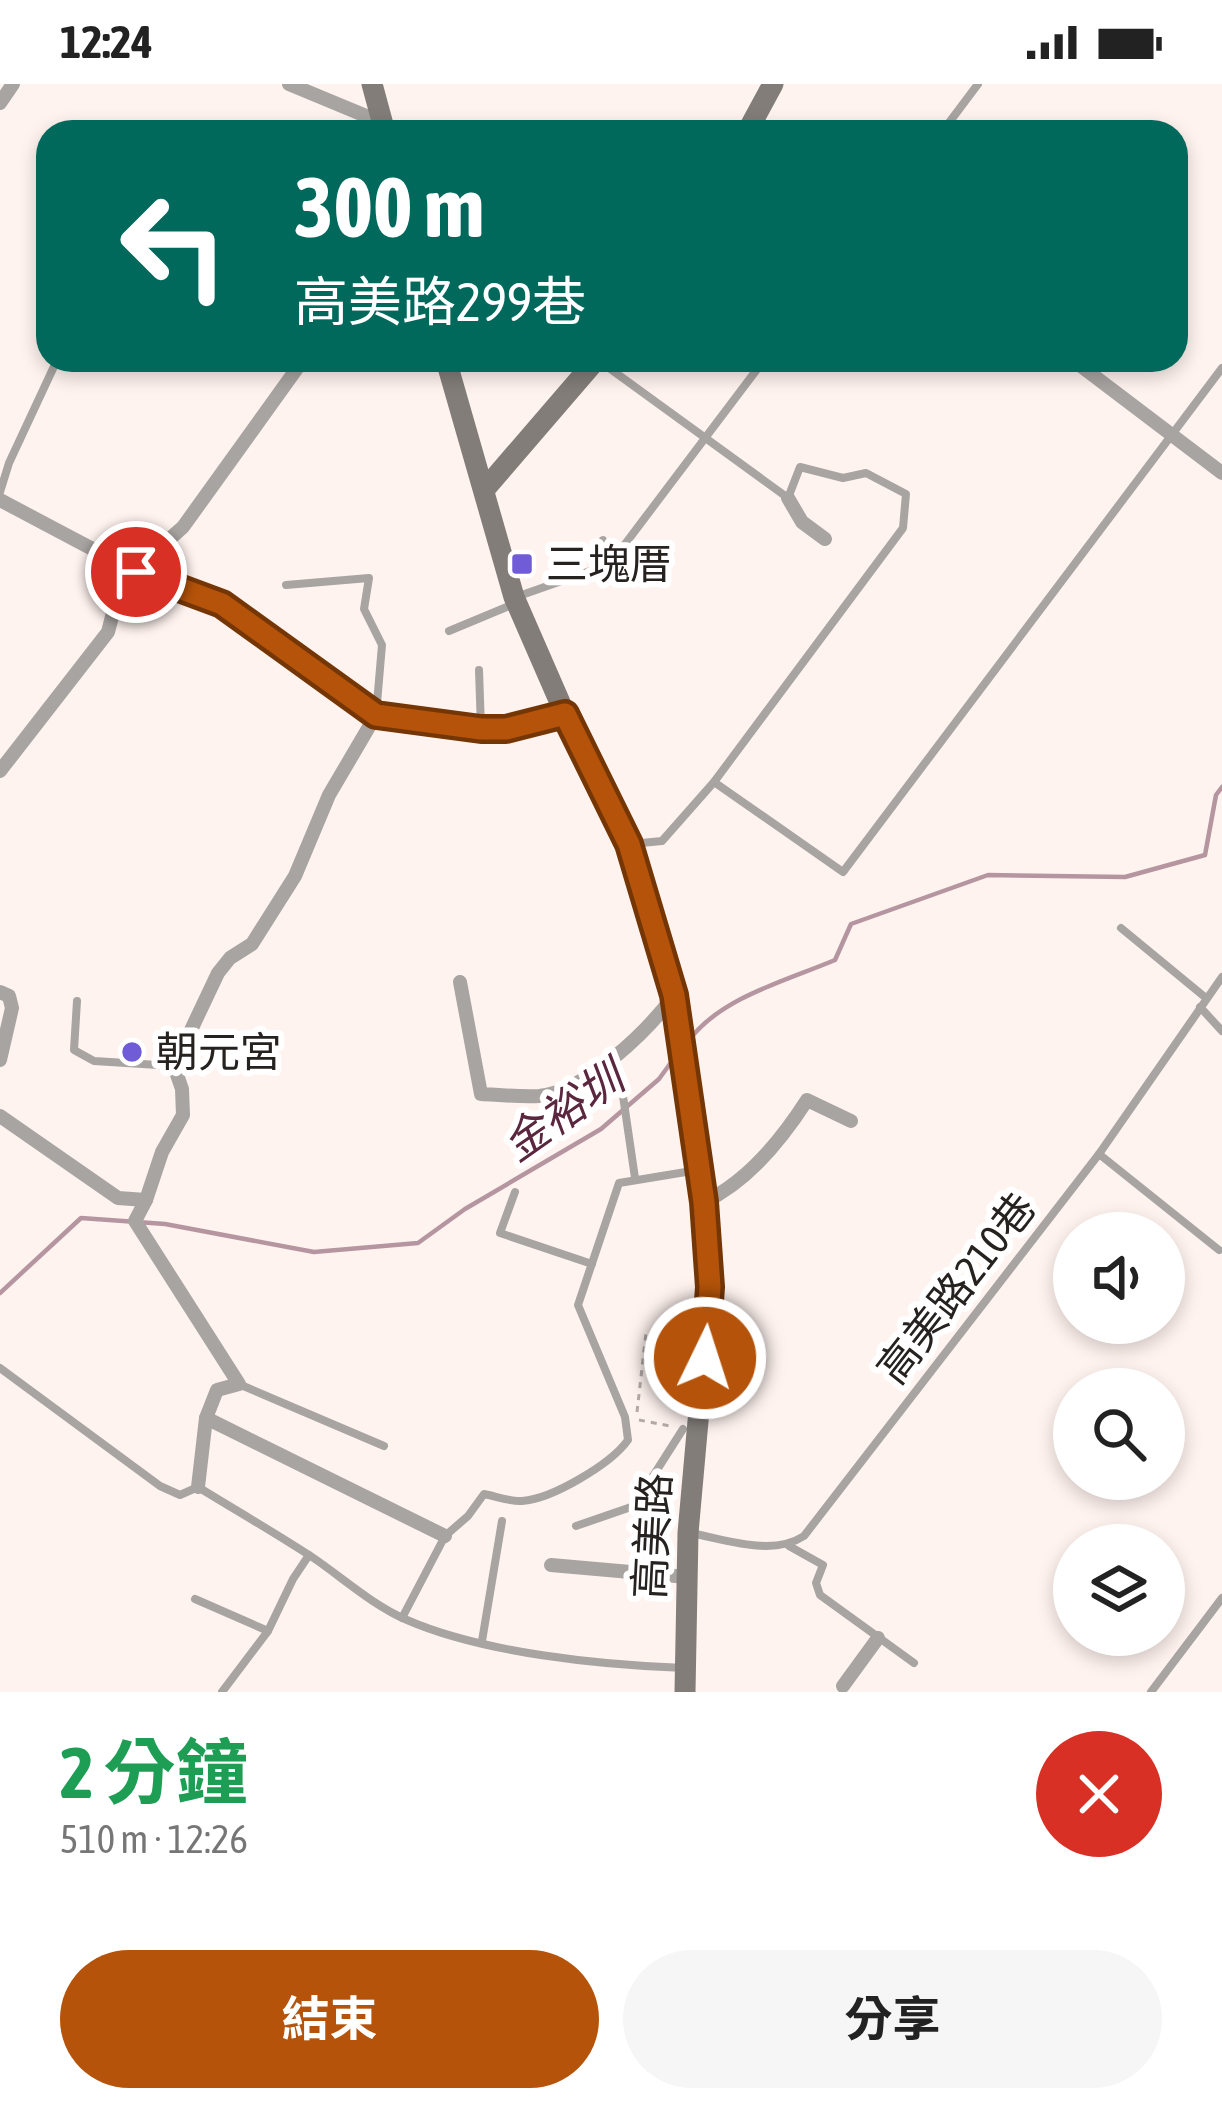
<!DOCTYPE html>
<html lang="zh-TW">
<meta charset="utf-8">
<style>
body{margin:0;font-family:"Asap Condensed","Noto Sans TC",sans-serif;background:#f6f6f6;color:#222;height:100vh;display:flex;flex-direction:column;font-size:45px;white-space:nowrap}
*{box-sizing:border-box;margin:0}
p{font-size:39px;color:#767676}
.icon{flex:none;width:66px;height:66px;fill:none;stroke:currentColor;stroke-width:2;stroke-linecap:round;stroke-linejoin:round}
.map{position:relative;height:1608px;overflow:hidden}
.side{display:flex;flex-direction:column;background:#fff;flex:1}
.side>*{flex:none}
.top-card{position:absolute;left:36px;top:36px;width:1152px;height:252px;border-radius:36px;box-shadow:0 6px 18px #0003;background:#00695c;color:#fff;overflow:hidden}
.tools{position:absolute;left:1053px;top:1128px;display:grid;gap:24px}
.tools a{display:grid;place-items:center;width:132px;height:132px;border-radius:50%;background:#fff;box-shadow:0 6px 18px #0003;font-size:60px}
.pin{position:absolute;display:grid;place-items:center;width:102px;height:102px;color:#fff;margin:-51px;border:6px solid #fff;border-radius:50%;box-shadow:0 3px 12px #0007}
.me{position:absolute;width:132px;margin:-66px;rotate:4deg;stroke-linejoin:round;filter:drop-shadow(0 0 9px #0008)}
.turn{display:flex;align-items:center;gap:42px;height:252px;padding:0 60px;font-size:54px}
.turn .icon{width:156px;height:156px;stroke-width:2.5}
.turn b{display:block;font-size:84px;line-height:102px}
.round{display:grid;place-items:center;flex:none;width:126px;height:126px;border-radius:63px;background:#f6f6f6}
.head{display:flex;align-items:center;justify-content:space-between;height:204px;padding:0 60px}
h1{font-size:72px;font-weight:700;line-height:90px;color:#1e9e55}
.primary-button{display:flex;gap:24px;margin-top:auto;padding:24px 60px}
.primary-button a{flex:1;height:138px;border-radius:72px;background:#b45309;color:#fff;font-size:48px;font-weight:700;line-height:138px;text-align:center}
.primary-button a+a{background:#f6f6f6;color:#222}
.status{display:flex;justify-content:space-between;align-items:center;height:84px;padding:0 60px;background:#fff;direction:ltr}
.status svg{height:33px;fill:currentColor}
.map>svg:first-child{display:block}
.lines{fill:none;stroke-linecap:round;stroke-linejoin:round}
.stream{stroke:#b596a0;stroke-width:4.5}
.path{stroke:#b3a9a6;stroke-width:3;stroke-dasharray:6 6;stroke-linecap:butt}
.lane{stroke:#a8a4a1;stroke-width:8}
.street{stroke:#a8a4a1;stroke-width:14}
.secondary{stroke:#827d79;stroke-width:21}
.route-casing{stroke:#753606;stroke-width:30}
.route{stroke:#b45309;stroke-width:21}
.poi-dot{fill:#6f5cd6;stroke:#fff;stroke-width:4.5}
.labels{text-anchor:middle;stroke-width:12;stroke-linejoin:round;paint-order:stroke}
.poi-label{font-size:42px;fill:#262220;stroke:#fff;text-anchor:start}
.street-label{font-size:42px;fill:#262220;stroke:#fff}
.water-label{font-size:45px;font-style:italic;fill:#5b273e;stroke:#fff}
</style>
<div class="status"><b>12:24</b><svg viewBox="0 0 49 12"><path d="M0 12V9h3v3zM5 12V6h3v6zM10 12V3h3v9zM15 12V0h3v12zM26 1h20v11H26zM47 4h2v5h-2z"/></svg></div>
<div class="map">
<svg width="1222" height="1608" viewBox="0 0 1222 1608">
<rect width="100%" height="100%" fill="#fff3ef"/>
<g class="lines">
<g class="stream">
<path d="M 690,955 C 722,913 788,896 835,876 L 851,840 L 988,791 L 1125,793 L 1205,771 L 1216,711 L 1222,703"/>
<polyline points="0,1209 81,1134 165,1140 314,1168 418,1159 465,1125 601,1045 659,995 675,973"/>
</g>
<g class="path">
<polyline points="637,1328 646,1249"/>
<polyline points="639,1336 670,1342"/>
</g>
<g class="lane">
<polyline points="942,48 978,0"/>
<polyline points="598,276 788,414 800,383 843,394 866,389 906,410 903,444 714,698 662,757 631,760"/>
<polyline points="0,408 9,379 57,276"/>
<polyline points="603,456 610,478"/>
<polyline points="286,501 369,494 364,525 382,561 376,631"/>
<polyline points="516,513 610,480 764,276"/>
<polyline points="449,547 514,520"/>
<polyline points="479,586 481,644"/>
<polyline points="714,698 843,788 1222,284"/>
<polyline points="1121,844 1206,914"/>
<polyline points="77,917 74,966 94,977 174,982"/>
<polyline points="1200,923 1222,947"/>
<polyline points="623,1012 635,1094"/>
<polyline points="1099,1070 1219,1166"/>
<polyline points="515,1108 500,1149 592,1180"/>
<path d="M 0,1284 L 160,1402 L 180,1411 L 198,1403 C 237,1427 277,1450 315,1475 C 344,1495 374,1522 407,1536 C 483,1569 600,1581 684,1584"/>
<polyline points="241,1301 384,1362"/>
<polyline points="576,1442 634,1422 683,1345"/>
<path d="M 690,1449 C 725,1455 772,1473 804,1452 L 1099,1070 L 1222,893"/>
<polyline points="789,1462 823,1481 816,1499 820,1511 914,1579"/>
<polyline points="195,1515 268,1547"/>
<path d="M 402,1534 L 445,1452 L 468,1432 L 484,1410 C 495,1412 511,1418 522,1417 C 552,1415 611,1380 628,1356 L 625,1333 L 578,1221 L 619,1099 L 698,1086"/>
<polyline points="482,1557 502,1437"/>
<polyline points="222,1608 268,1547 293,1495 309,1471"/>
<polyline points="1151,1608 1222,1514"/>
</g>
<g class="street">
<polyline points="289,0 383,39"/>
<polyline points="0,19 13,0"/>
<polyline points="754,36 771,48"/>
<polyline points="1073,276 1222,389"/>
<polyline points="788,414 802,438 825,455"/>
<polyline points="0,416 136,488 222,520 376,631 506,645 565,630"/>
<polyline points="0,687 108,548 121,498 183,443 303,276"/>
<path d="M 460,898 L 481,1010 C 500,1011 520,1013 539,1012 C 585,1008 648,947 674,911"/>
<polyline points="0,908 9,912 12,924 0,976"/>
<polyline points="0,1032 118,1114 146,1116"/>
<path d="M 704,1118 C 747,1098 782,1055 807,1016 L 851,1037"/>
<polyline points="206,1334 445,1452"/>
<polyline points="198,1403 206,1334 217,1306 239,1300 135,1137 146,1116 162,1068 183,1031 182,1005 174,982 218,889 230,874 252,860 295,792 329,711 376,631"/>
<polyline points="551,1481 687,1493"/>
<polyline points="843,1602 878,1554"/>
</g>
<g class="secondary">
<polyline points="372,0 385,48"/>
<polyline points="747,48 773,0"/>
<polyline points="446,276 514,513 565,630 629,760 674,911 704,1118 710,1203 688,1449 685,1608"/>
<polyline points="485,405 596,276"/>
</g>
</g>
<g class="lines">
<g class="route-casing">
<polyline id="route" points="136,488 222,520 376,631 481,645 506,645 565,630 629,760 674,911 704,1118 710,1203 705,1274"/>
</g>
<use href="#route" class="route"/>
</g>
<g class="poi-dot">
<rect x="510" y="468" width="24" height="24" rx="6"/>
<circle cx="132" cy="968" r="12"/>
</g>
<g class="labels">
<g class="poi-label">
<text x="546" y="495">三塊厝</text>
<text x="156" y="983">朝元宮</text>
</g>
<g class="street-label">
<text transform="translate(956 1204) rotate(-52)" y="15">高美路210巷</text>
<text transform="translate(652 1452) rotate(-87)" y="15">高美路</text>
</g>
<g class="water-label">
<text transform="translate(563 1027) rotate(-35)" y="16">金裕圳</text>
</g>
</g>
</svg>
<div class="tools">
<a><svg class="icon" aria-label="sound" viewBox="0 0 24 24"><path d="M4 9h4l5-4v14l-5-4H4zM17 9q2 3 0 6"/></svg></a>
<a><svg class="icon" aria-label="search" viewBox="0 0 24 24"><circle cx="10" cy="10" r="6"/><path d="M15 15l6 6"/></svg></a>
<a><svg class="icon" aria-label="layers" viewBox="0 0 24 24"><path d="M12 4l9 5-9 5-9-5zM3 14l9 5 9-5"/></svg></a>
</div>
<div class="pin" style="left:136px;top:488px;background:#d93025"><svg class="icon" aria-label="arrive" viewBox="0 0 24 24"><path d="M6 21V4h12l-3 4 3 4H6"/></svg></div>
<svg class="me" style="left:705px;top:1274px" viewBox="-20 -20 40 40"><circle r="17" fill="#b45309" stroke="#fff" stroke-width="3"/><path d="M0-11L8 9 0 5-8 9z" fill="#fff"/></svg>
<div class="top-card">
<div class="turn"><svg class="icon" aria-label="left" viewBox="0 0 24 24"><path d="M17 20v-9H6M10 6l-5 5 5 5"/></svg><div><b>300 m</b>高美路299巷</div></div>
</div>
</div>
<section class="side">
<div class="head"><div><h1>2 分鐘</h1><p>510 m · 12:26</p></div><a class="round" style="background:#d93025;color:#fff"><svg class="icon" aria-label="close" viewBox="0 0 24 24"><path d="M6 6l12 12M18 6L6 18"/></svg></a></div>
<div class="primary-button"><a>結束</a><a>分享</a></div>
</section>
